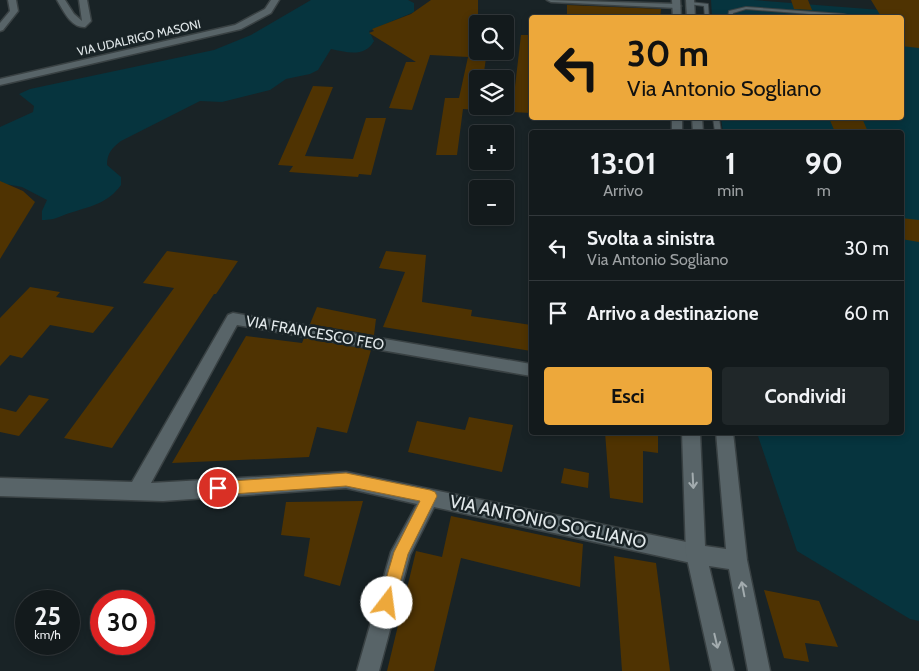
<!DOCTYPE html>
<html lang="it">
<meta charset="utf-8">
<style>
body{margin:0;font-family:Cabin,sans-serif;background:#202729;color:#f1f3f6;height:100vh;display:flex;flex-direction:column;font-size:19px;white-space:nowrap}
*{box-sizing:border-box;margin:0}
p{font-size:16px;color:#9da1a3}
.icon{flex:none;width:28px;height:28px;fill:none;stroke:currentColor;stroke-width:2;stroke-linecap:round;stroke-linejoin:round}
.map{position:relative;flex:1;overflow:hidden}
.details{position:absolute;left:529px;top:130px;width:375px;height:305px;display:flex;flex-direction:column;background:#131a1c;border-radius:5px;box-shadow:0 2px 8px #0003,0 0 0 1px #32383b}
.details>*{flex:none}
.hud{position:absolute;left:529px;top:15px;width:375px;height:105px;border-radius:5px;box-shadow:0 2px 8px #0003,0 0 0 1px #32383b;background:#eda83b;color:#111;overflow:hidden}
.buttons{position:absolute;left:469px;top:15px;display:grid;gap:10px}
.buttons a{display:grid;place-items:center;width:45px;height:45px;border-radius:5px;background:#131a1c;box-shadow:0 2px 8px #0003,0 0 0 1px #32383b;font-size:25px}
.speed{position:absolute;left:15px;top:590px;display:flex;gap:10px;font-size:25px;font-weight:700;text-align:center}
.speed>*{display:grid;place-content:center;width:65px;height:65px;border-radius:50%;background:#131a1c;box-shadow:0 2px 8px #0003,0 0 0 1px #32383b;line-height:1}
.speed small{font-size:12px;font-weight:400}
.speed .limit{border:8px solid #d22;background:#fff;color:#111}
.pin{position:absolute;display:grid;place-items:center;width:42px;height:42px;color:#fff;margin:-21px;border:2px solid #fff;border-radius:50%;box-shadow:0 1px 5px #0007}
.me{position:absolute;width:55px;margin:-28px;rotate:15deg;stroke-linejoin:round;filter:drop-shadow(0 0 4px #0008)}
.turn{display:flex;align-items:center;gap:18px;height:105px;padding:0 15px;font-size:22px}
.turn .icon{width:65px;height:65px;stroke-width:2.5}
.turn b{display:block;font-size:35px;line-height:42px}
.eta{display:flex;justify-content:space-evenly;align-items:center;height:85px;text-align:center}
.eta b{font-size:30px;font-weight:700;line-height:35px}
.action{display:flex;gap:10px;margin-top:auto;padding:10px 15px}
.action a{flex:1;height:58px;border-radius:5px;background:#eda83b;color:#111;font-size:20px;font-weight:700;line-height:58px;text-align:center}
.action a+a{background:#202729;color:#f1f3f6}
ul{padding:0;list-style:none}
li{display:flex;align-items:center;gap:15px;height:65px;padding:0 15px;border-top:1px solid #32383b}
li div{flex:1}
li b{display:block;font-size:19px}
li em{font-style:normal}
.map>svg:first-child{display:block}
.green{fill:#06343e}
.building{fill:#4f3302}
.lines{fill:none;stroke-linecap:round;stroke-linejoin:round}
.lane-casing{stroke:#394143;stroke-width:2}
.street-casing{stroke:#394143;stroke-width:3}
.secondary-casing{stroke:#394143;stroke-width:3}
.lane{fill:#586468;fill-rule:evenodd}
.street{fill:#586468;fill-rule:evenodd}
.secondary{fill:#586468;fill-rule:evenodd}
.oneway{stroke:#a3acaf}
.route{fill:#eda83b;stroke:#9a6d26}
.labels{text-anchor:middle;stroke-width:5;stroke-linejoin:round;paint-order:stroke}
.far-street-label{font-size:12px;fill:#e0e7e9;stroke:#192326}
.street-label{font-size:15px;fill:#e0e7e9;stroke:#192326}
.near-street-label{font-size:18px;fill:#e0e7e9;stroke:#192326}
</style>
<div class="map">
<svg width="919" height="671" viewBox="0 0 919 671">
<rect width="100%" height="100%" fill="#192326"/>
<g class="green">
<path d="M 311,0 L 408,0 L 414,3 L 414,12 L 369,31 L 374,41 C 365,58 346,52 331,49 L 318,70 L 310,74 L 286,79 L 270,90 L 222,102 L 200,101 L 121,141 C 112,148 107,153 107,165 L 121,177 L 121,185 C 108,203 92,206 73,212 C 58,216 58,220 42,220 L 42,211 L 47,200 L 22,187 L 0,183 L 0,127 L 33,112 L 34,106 L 19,94 L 30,89 L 214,50 L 251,35 Z"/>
<polygon points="711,0 753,0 919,13 919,621 910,619 797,551 757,433 901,432 901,132 723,132 721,118 901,118 901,18 712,17"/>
</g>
<g class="building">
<polygon points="431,0 478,0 478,51 487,51 483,79 478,79 478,110 463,109 457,155 436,155 445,98 459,98 468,57 430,55 412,110 389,108 406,62 416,62 369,33 374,31 372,29 411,14"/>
<polygon points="791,0 808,0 812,10 794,9"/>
<polygon points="871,0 919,0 919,48 901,46 901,18 882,18"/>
<polygon points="567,5 661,9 660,18 567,18"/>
<polygon points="521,35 531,35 531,113 512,112"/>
<polygon points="313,86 333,87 305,156 353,159 366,118 386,118 371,175 359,174 358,177 289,172 293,166 278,165"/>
<polygon points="829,118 862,118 868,132 835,132"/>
<polygon points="0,181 23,191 35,202 0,259"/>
<polygon points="901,218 919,220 919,242 901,239"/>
<polygon points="167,251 238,261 216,294 214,294 112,448 64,438 174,288 143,283"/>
<polygon points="386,251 426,255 422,302 472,310 471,316 531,325 531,351 383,327 405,272 379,268"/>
<polygon points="30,287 60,292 56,297 114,307 93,333 50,325 22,358 10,355 0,366 0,318"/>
<polygon points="317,307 376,319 374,335 310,324"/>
<polygon points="246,336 302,343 304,338 371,350 347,433 317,427 309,457 172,463"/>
<polygon points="29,395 49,399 19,436 0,432 0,408 16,412"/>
<polygon points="469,417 513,425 502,472 408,452 417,421 465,430"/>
<polygon points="605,432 658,432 658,453 643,451 643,503 610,498"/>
<polygon points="564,468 589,473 588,488 561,483"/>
<polygon points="363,501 340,586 304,576 310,538 281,535 286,502"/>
<polygon points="451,516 583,544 580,587 461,558 434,671 387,671 416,551 442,557"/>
<polygon points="614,556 656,563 670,671 622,671"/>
<polygon points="764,590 819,601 838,647 805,643 809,662 784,658"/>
</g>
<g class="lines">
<g class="lane-casing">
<g id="lane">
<polygon points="690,2 708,4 709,18 705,18 704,6 688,4 688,3"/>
<polygon points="746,7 843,14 859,18 746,9 733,13 732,18 728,18 729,11"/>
<polygon points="713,118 719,118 721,132 715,132"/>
</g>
</g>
<g class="street-casing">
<g id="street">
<polygon points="8,0 16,0 18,11 3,30 0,31 0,23 10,11"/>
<path d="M 57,0 L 65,0 L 74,14 L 82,21 L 79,0 L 87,0 L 91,21 L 85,27 C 71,28 63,10 57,0 Z"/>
<polygon points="547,0 677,4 681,6 677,8 551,2"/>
<polygon points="233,313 531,364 531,376 237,325 151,483 346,472 696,544 703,547 706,554 703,561 696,564 434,507 410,555 379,671 357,671 391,552 417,504 346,488 163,501 0,496 0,478 132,482 228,315"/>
</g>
</g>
<g class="secondary-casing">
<g id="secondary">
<polygon points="271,0 279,0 271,13 241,29 0,85 0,79 235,25 265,9"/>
<polygon points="672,0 680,0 681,18 673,18"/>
<polygon points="686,0 694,0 695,18 687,18"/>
<rect x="672" y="118" width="10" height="14"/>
<polygon points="692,118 702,118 703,132 693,132"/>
<polygon points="682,432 700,432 705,546 726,549 716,432 733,432 747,560 770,671 748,671 729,569 709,566 734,671 712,671 686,554"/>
</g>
</g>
<use href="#lane" class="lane"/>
<use href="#street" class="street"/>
<use href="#secondary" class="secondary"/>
</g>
<defs><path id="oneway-shaft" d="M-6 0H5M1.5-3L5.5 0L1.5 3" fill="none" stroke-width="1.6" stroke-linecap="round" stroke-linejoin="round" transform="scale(1.25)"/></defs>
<g class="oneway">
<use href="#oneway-shaft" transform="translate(693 481) rotate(87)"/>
<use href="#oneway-shaft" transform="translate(743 589) rotate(-101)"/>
<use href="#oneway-shaft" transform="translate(716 641) rotate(77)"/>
</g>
<polygon class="route" points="346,473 430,490 435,492 437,496 408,554 393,608 387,611 382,608 379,603 394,552 420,501 346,486 218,495 213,493 211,488 213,484 218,482"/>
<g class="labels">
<g class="far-street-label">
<text transform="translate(139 38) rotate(-13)" y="4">VIA UDALRIGO MASONI</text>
</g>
<g class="street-label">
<text transform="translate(315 333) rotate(10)" y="5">VIA FRANCESCO FEO</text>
</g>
<g class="near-street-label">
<text transform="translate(548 522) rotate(12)" y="6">VIA ANTONIO SOGLIANO</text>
</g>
</g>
</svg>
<div class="buttons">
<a><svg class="icon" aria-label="search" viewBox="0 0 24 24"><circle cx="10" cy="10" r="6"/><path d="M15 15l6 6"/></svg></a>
<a><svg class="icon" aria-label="layers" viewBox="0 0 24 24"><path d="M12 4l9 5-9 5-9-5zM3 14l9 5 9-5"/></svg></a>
<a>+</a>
<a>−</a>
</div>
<div class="speed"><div>25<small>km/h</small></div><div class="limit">30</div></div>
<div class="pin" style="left:218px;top:488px;background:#d93025"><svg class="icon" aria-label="arrive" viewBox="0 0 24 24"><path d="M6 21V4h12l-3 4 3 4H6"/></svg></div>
<svg class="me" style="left:387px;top:603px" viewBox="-20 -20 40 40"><circle r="19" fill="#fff"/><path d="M0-13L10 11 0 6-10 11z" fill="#eda83b"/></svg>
<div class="hud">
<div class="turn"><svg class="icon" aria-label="left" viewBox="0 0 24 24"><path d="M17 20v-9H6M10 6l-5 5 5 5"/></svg><div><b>30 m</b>Via Antonio Sogliano</div></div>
</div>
<section class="details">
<div class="eta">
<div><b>13:01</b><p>Arrivo</p></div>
<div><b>1</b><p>min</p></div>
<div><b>90</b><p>m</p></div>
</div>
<ul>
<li><svg class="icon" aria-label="left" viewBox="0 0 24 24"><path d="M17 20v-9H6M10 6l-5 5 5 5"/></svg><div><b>Svolta a sinistra</b><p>Via Antonio Sogliano</p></div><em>30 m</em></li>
<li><svg class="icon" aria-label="arrive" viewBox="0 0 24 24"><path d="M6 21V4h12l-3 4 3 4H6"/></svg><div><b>Arrivo a destinazione</b></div><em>60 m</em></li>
</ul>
<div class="action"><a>Esci</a><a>Condividi</a></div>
</section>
</div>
